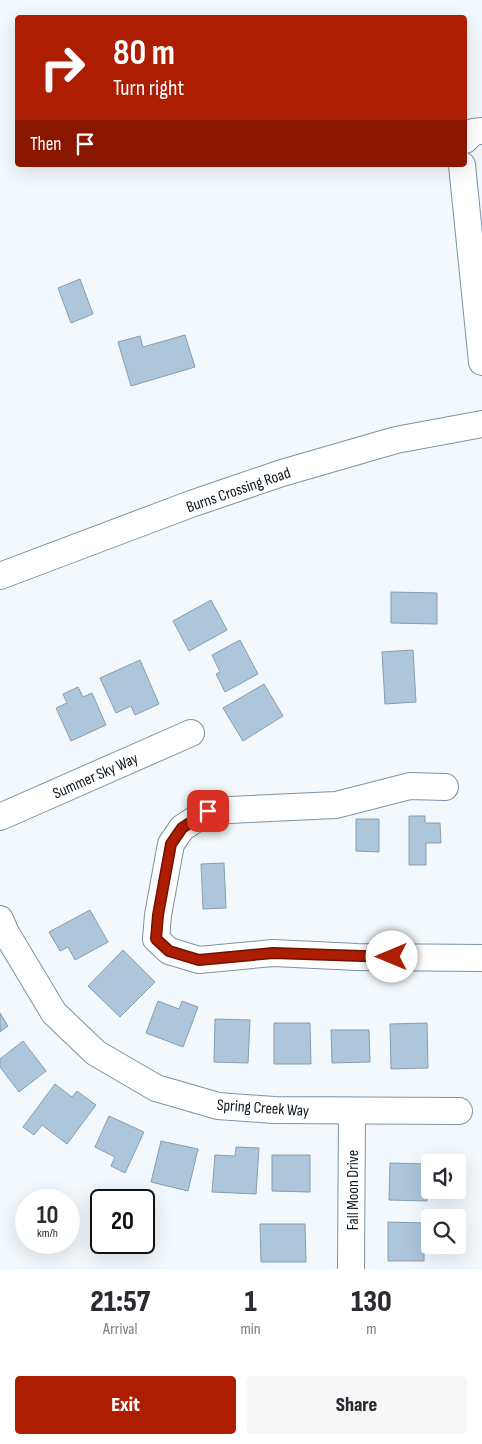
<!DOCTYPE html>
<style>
body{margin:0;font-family:"Sofia Sans Condensed",sans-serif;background:#f7f7f7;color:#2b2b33;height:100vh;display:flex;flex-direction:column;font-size:19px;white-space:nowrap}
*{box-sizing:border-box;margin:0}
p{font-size:16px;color:#7c7c81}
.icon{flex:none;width:28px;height:28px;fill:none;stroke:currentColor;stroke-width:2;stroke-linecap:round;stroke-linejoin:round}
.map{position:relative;height:1269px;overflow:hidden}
.drawer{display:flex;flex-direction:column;background:#fff;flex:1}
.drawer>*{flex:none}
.top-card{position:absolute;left:15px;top:15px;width:452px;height:152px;border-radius:5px;box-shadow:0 5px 20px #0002;background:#ac1d01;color:#fff;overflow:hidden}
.controls{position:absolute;left:421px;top:1154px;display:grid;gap:10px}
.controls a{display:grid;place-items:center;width:45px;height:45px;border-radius:5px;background:#fff;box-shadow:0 5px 20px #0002;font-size:25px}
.speed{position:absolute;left:15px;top:1189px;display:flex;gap:10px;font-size:25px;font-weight:700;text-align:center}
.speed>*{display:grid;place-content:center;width:65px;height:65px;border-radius:50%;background:#fff;box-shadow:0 5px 20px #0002;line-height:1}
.speed small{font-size:12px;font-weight:400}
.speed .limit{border:2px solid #111;border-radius:8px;background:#fff;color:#111}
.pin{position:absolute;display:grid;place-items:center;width:42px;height:42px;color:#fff;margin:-21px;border-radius:10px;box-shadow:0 2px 8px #0006}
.me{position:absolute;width:55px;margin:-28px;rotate:270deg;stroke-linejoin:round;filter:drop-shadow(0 0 4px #0008)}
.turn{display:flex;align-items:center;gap:18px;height:105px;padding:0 15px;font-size:22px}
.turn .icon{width:65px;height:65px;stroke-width:2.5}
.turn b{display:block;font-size:35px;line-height:42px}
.then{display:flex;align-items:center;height:48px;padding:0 15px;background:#0003;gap:10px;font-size:19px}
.eta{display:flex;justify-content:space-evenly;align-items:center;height:85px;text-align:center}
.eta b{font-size:30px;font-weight:800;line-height:35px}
.button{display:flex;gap:10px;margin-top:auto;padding:10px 15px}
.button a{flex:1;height:58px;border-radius:5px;background:#ac1d01;color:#fff;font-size:20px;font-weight:800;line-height:58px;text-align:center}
.button a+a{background:#f7f7f7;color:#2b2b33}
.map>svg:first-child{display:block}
.building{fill:#adc6db;stroke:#859eb1}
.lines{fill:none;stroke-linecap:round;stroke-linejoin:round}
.minor-casing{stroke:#7b93a6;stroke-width:28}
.minor{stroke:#fff;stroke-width:26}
.route-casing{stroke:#701301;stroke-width:12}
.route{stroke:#ac1d01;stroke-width:9}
.labels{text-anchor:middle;stroke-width:4;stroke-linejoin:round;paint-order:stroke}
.street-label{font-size:16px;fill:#0d161d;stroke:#fff}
</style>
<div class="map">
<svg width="482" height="1269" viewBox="0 0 482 1269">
<rect width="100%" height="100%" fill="#f2f8fc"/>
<g class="building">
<polygon points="80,279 93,314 71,323 58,288"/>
<polygon points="185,335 195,367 131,386 118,342 140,336 143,347"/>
<polygon points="391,592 437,593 437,624 391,623"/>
<polygon points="211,600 227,630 189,651 173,621"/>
<polygon points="240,640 258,674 225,692 216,674 220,672 212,655"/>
<polygon points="413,650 416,702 385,704 382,652"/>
<polygon points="140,660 159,704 135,715 131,706 116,713 100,678"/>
<polygon points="264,684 283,716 243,741 223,708"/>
<polygon points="78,687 83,697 92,693 106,725 71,741 56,708 67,703 63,694"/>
<polygon points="409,816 425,816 425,823 440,823 441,843 426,843 426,865 409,865"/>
<polygon points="356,819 379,819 379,852 356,851"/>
<polygon points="224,863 226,908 203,909 201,864"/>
<polygon points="90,910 108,942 75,960 68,947 60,951 49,932"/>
<polygon points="123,950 155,982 120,1017 88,986"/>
<polygon points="158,1001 179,1009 182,1001 198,1007 183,1047 146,1033"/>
<polygon points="0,1013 8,1026 0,1032"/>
<polygon points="215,1019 250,1020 248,1063 214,1062"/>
<polygon points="274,1023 310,1023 311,1064 274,1064"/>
<polygon points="427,1023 428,1068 391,1069 390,1024"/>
<polygon points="331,1030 369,1030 370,1062 332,1063"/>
<polygon points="23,1041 46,1071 19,1092 0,1067 0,1059"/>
<polygon points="55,1084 72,1097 77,1091 96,1105 67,1144 42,1125 34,1135 23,1127"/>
<polygon points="109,1116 144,1132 125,1173 111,1166 115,1157 95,1147"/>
<polygon points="161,1141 198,1149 188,1191 151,1182"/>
<polygon points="236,1147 259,1148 256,1194 212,1192 215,1155 235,1156"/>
<polygon points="272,1155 310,1155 310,1192 272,1191"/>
<polygon points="390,1163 428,1164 427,1201 389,1200"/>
<polygon points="388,1222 424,1223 424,1261 388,1261"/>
<polygon points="260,1224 305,1224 306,1262 261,1262"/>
</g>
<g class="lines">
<g class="minor-casing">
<g id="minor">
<polyline points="465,140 473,132 482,131"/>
<polyline points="462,165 482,362"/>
<polyline points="0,576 191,504 282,473 396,440 482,424"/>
<polyline points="445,787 410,786 336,805 208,811 182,828 171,844 158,915 156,939 169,951 199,960 273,953 357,957 482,958"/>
<polyline points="0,817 191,733"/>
<polyline points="0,919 6,933 54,1013 96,1053 156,1088 218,1106 274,1110 459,1111"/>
<polyline points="351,1269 352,1111"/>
</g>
</g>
<use href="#minor" class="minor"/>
</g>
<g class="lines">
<g class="route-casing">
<polyline id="route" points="208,811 182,828 171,844 158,915 156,939 169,951 199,960 273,953 392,957"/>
</g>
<use href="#route" class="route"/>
</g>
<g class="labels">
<g class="street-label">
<text transform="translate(238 489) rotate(-19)" y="6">Burns Crossing Road</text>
<text transform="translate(95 775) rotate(-24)" y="6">Summer Sky Way</text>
<text transform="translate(263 1107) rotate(4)" y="6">Spring Creek Way</text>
<text transform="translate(352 1190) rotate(-90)" y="6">Fall Moon Drive</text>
</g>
</g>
</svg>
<div class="controls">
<a><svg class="icon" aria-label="sound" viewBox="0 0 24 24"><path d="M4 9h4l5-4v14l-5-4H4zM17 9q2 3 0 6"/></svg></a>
<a><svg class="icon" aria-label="search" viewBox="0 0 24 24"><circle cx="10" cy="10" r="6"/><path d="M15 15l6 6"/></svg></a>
</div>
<div class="speed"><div>10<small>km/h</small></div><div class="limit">20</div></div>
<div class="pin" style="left:208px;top:811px;background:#d93025"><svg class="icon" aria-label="arrive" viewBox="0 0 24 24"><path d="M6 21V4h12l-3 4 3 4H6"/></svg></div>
<svg class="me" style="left:392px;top:957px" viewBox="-20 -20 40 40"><circle r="19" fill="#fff"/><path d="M0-13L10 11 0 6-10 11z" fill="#ac1d01"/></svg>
<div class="top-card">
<div class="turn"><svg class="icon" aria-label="right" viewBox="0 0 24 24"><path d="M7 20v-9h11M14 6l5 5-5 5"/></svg><div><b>80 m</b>Turn right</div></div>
<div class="then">Then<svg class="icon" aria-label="arrive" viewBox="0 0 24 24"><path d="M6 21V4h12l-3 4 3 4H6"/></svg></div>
</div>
</div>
<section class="drawer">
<div class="eta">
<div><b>21:57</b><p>Arrival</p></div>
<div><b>1</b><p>min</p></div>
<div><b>130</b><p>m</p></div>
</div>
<div class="button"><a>Exit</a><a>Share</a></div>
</section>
